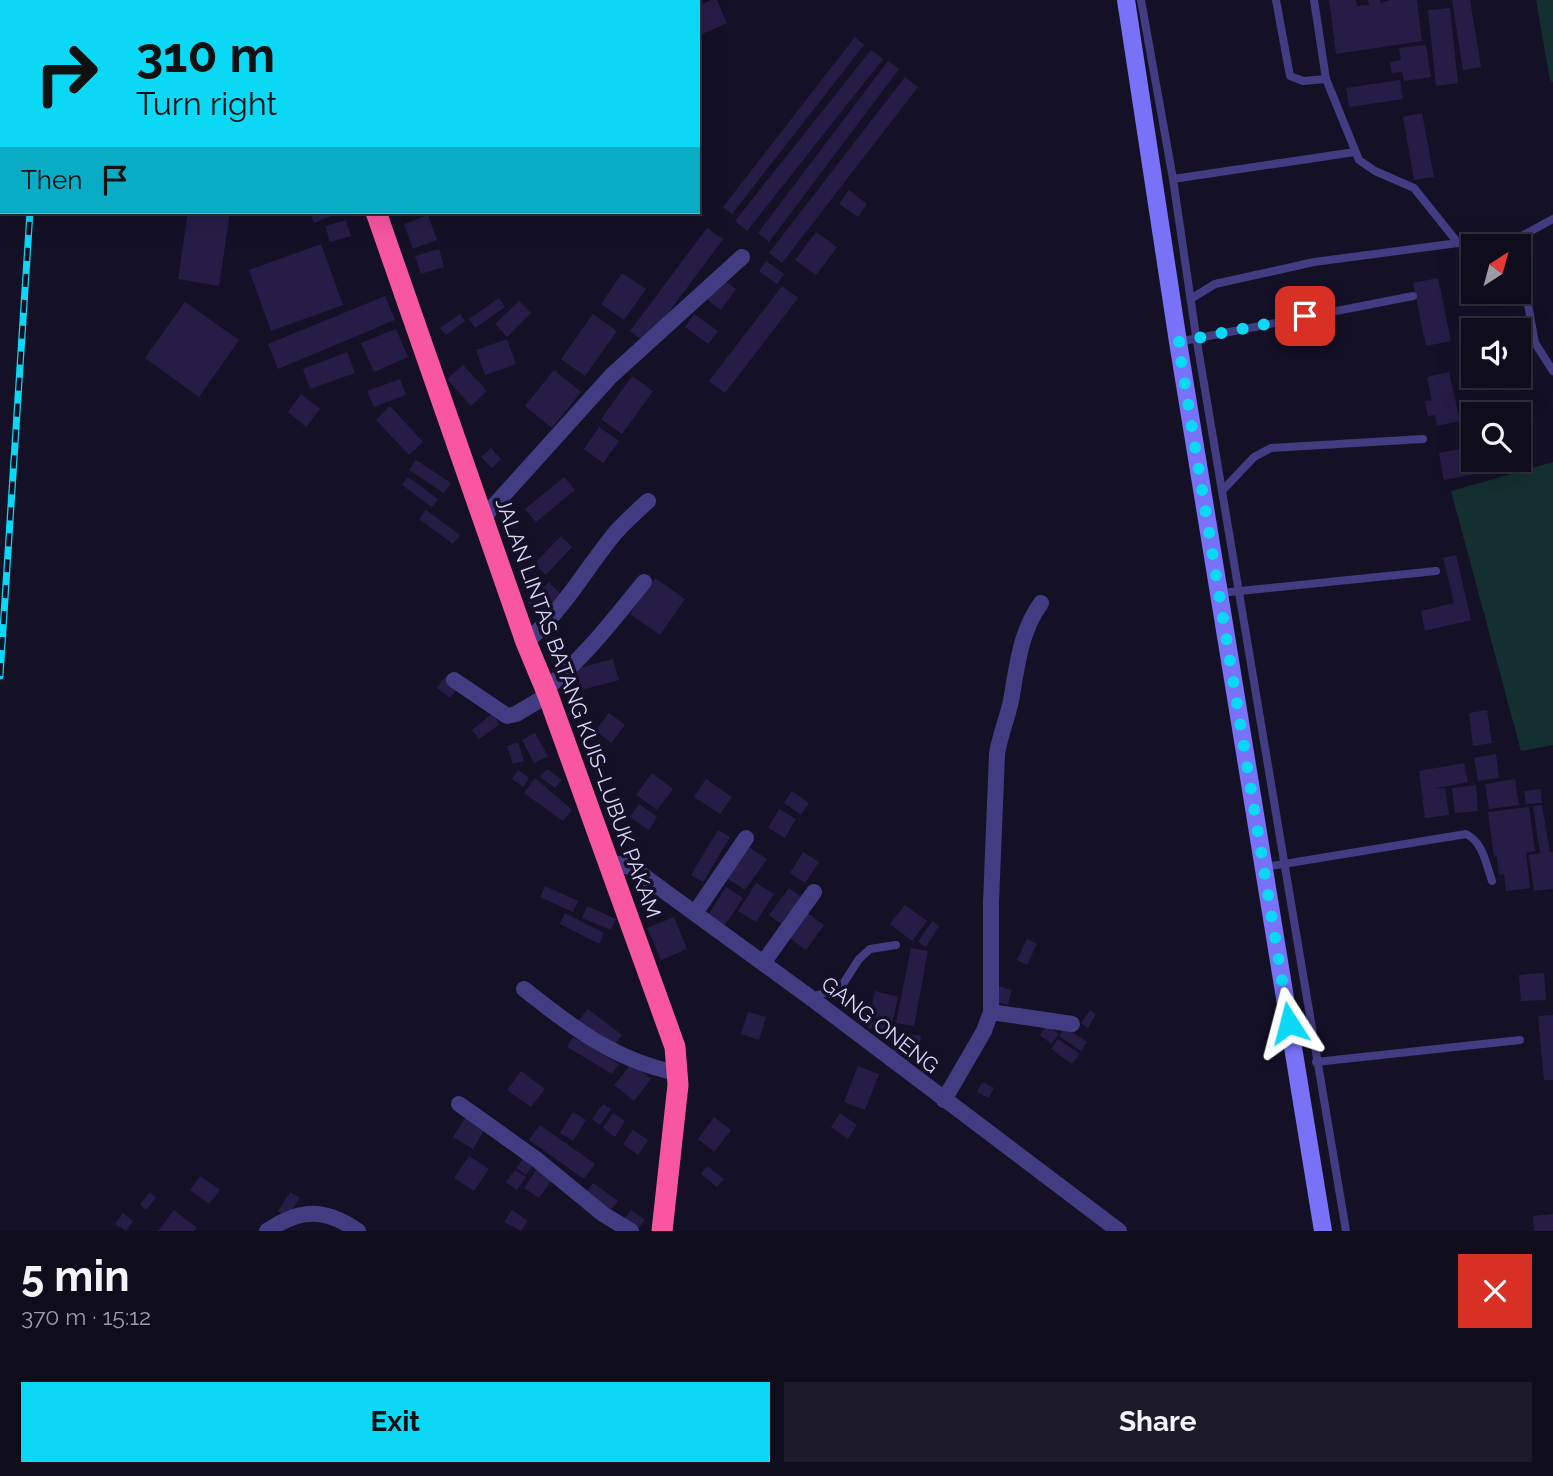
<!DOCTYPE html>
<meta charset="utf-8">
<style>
body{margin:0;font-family:Raleway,sans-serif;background:#1d1a29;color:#f1f3f6;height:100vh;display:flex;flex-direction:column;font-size:26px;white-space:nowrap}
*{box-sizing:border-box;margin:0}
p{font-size:23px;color:#9b9ba3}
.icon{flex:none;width:38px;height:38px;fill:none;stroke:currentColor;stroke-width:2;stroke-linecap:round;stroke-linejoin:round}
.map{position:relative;height:1231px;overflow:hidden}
.drawer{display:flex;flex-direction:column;background:#0f0c1c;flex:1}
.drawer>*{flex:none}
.hud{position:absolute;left:0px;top:0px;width:700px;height:214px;box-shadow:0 7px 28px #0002,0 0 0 2px #2f2c3b;background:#0bd8f5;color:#111;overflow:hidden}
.needle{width:46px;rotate:36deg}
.controls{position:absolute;left:1461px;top:234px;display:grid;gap:14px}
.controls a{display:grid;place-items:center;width:70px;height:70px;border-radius:0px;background:#0f0c1c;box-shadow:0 7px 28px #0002,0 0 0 2px #2f2c3b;font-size:35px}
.pin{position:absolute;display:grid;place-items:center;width:60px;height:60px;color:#fff;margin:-30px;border-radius:14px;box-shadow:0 4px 10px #0006}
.me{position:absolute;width:77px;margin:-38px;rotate:351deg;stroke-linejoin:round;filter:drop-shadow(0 0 5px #0008)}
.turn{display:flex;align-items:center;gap:24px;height:147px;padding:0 21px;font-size:32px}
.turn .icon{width:91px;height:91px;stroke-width:2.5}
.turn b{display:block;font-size:49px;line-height:60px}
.then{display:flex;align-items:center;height:66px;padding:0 21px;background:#0003;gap:14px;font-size:26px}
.round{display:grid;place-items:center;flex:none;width:74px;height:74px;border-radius:0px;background:#1d1a29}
.overview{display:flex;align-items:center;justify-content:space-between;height:119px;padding:0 21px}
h1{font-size:42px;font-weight:700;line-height:52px}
.cta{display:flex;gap:14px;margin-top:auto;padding:14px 21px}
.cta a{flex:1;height:80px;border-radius:0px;background:#0bd8f5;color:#111;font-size:28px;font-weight:700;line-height:80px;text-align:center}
.cta a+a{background:#1d1a29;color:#f1f3f6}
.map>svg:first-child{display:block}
.green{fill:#132f2f}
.building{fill:#261d46}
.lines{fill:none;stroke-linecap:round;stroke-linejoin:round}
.lane{stroke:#423d82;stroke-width:8}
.street{stroke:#423d82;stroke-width:16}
.secondary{stroke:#7872f9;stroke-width:18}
.highway{stroke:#f857a0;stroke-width:21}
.rail-casing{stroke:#0bd8f5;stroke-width:7}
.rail{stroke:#141026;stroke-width:4.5;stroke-dasharray:13;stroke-linecap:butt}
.route{stroke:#0bd8f5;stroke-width:12;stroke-dasharray:0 21.6}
.labels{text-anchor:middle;stroke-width:7;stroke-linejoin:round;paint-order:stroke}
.street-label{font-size:21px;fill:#dcd6fd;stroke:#141026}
</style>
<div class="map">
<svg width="1553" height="1231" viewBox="0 0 1553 1231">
<rect width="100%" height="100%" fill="#141026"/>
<g class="green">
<polygon points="1536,0 1553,0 1553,82 1550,80"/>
<polygon points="1553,462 1553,745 1521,751 1451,491"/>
</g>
<g class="building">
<polygon points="711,0 717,0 727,23 698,36 698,6"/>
<polygon points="1329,0 1356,0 1357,6 1369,5 1368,0 1380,0 1381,3 1390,0 1417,0 1422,41 1336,54"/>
<polygon points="1452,0 1470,0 1481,67 1463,70"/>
<polygon points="1450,8 1458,83 1436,86 1428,10"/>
<polygon points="855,37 864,45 732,214 723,207"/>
<polygon points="1426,45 1431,77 1404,81 1402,72 1392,73 1390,62 1401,60 1399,48"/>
<polygon points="871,50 883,59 747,231 735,221"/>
<polygon points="888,61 899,69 769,242 758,233"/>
<polygon points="905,77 918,87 782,263 769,253"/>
<polygon points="1400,80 1403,99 1349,107 1346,88"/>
<polygon points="1422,113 1434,177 1414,180 1403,117"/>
<polygon points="849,190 867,204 858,217 839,204"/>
<polygon points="188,212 230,212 219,286 178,279"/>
<polygon points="310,212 342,212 314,223"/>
<polygon points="428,215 437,240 413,249 404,224"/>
<polygon points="346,220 351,236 330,242 325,226"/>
<polygon points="707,228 723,239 646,343 630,331"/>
<polygon points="816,232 837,247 816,275 795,260"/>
<polygon points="321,244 343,305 271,331 249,270"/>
<polygon points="439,249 444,267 421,274 415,256"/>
<polygon points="766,261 784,274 777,284 759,271"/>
<polygon points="622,273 646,289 624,320 601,304"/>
<polygon points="721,278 736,289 721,310 706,299"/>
<polygon points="1438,278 1451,341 1426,346 1413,283"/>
<polygon points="782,286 798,298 725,393 709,381"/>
<polygon points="385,296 395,320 278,369 268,344"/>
<polygon points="499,298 505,307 475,328 469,319"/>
<polygon points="519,301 531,313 507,337 495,324"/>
<polygon points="185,302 239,340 199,397 145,358"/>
<polygon points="460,314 465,321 446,335 440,328"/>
<polygon points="593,314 617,331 585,376 561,359"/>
<polygon points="694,314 718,331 708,344 685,327"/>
<polygon points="396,329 408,357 374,372 361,343"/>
<polygon points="507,339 516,364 485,375 476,350"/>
<polygon points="347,352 355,373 310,389 303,369"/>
<polygon points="463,365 487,391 471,406 447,379"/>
<polygon points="554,370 581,392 552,428 525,406"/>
<polygon points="1449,372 1460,421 1437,426 1435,415 1428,416 1425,401 1432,400 1427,377"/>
<polygon points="632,376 653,391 622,434 601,419"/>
<polygon points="400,379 406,395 374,407 367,391"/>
<polygon points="301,394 320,409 306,427 288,412"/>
<polygon points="390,406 423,442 409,455 376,420"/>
<polygon points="599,427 619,441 603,463 584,449"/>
<polygon points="1474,446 1474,460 1489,460 1491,471 1444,480 1439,453"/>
<polygon points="491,448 501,459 492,468 481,457"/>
<polygon points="416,460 451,483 444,493 409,470"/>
<polygon points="408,477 438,499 432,507 402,485"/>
<polygon points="564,477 575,490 536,522 525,509"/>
<polygon points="426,510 460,535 453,544 419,519"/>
<polygon points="561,536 572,547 546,575 534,564"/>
<polygon points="1456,555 1471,620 1425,631 1421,611 1454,603 1443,558"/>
<polygon points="655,578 685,599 660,635 630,614"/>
<polygon points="549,582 564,598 543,618 528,603"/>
<polygon points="613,659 619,680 581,690 575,669"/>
<polygon points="445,677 459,686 450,698 437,688"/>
<polygon points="1487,710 1492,743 1473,746 1469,713"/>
<polygon points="609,713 625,725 611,743 595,730 590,737 583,732 589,723 597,729"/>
<polygon points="492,714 500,724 479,739 472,730"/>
<polygon points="535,733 548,756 534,763 522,740"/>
<polygon points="518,742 524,761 513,764 507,746"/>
<polygon points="1496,754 1499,778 1478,781 1474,758"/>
<polygon points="1464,763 1468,782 1433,789 1445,788 1449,815 1425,818 1419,771"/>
<polygon points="547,769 562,780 555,788 540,777"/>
<polygon points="518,770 529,778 523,787 512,779"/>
<polygon points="652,773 673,789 657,810 636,795"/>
<polygon points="535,778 572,810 563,821 524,793"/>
<polygon points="706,779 732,797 720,814 694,797"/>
<polygon points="1515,779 1519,805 1489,809 1485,784"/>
<polygon points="1476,785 1478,811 1455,813 1452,788"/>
<polygon points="1541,789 1542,803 1526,804 1524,791"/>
<polygon points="792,791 809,803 801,815 784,803"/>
<polygon points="639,804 657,817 649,830 630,817"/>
<polygon points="1542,805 1550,852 1553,852 1553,889 1534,891 1529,855 1540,853 1533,806"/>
<polygon points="1529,807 1535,851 1526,853 1530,888 1506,891 1504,874 1499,875 1497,856 1494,857 1488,812"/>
<polygon points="779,809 796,819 785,838 768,828"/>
<polygon points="718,830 730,837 703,882 691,875"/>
<polygon points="746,845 767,859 745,890 725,877"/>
<polygon points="803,852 819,862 805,883 790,873"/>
<polygon points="756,883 774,894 756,922 738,911"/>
<polygon points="545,886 578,901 573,912 540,897"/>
<polygon points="726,887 743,898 723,928 707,917"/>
<polygon points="789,888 801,897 781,924 769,915"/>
<polygon points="905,905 927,921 912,941 890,924"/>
<polygon points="587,906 616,919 611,930 582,918"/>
<polygon points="805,911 824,925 806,950 787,936"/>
<polygon points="565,913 604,933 599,944 560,924"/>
<polygon points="674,917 687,949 661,960 647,928"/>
<polygon points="932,921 939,926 926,947 918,942"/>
<polygon points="1027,939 1037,944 1027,965 1017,960"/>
<polygon points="911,948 928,951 914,1026 896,1023"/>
<polygon points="1544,973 1546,1000 1521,1001 1519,975"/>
<polygon points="999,986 1012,990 1008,1005 994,1001"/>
<polygon points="875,991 898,997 890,1033 867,1028"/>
<polygon points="588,1009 622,1035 612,1048 578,1021"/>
<polygon points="1090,1010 1096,1014 1088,1028 1081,1023"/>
<polygon points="748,1012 766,1017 759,1040 741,1034"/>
<polygon points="1553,1015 1553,1080 1544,1080 1538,1016"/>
<polygon points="1047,1025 1059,1034 1051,1044 1040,1035"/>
<polygon points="1065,1027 1087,1042 1081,1051 1059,1036"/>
<polygon points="896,1032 921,1036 918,1056 893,1052"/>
<polygon points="573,1037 619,1064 612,1074 567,1047"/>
<polygon points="1058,1039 1080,1054 1072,1064 1051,1049"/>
<polygon points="632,1063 651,1079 634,1101 614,1085"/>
<polygon points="858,1066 879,1074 865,1110 844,1102"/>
<polygon points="521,1071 545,1089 531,1107 507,1090"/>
<polygon points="982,1082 994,1088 989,1098 977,1092"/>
<polygon points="603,1104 611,1109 600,1125 592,1119"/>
<polygon points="573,1112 586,1120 573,1141 560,1133"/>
<polygon points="613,1113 625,1121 615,1137 603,1128"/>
<polygon points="840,1113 857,1125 848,1139 831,1127"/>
<polygon points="467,1115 486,1127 473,1149 453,1137"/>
<polygon points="714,1117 731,1130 714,1152 698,1139"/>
<polygon points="540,1125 595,1164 584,1179 529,1140"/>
<polygon points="633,1130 648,1140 638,1155 623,1144"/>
<polygon points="469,1156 489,1169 474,1191 454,1178"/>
<polygon points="524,1158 534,1165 526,1175 516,1168"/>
<polygon points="539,1166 554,1177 539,1198 524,1188"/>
<polygon points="707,1166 724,1179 717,1187 701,1174"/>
<polygon points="515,1170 526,1177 517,1190 506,1182"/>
<polygon points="200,1176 220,1190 209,1204 190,1190"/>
<polygon points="593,1183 618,1201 609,1212 585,1194"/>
<polygon points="150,1192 156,1198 146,1210 140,1204"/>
<polygon points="290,1192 300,1198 287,1217 278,1211"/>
<polygon points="174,1210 197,1228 194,1231 158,1231"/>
<polygon points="512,1210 528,1221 521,1231 504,1222"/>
<polygon points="631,1210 645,1220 636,1231 622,1222"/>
<polygon points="123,1213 133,1221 126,1231 115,1224"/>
<polygon points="1553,1214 1553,1231 1534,1231 1533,1216"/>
</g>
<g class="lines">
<g class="lane">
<polyline points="1141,0 1173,179 1196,336 1346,1231"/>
<polyline points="1276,0 1290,76 1303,81 1326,79"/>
<polyline points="1314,0 1326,79 1359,160 1375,171 1414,188 1458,243"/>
<polyline points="1173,179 1355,152"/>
<polyline points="1519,255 1535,343 1553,371"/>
<polyline points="1192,298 1215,284 1314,262 1458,243 1516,239 1553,219"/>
<polyline points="1178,342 1413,296"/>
<polyline points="1222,491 1254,457 1271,448 1423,439"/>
<polyline points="1220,593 1436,571"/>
<path d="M 1265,867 L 1466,834 C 1483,842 1486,864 1492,881"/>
<polyline points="812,997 841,987 859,959 870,949 896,945"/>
<polyline points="1316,1062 1520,1040"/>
</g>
<g class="street">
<polyline points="482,519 611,376 742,257"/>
<path d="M 526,642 C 563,611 586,568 616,532 C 626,521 637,511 648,501"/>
<polyline points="454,680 507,716 516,714 548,695"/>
<path d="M 546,689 C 584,658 613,620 644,582"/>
<polyline points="610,864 622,864 634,869 811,998 1119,1231"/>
<polyline points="695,913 746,838"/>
<polyline points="763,963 814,892"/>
<path d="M 524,989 C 573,1028 614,1060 677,1073"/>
<polyline points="991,1012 1072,1024"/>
<path d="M 944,1100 L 984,1031 L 991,1012 L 991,903 L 997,754 C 1000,735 1007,719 1011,701 C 1017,667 1020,632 1041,603"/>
<polyline points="459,1104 536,1159 603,1214 631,1231"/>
<path d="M 267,1231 C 301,1208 325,1208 358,1231"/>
</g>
<g class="secondary">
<polyline points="1126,0 1178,342 1323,1231"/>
<polyline points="501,2 501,0"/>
</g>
<g class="highway">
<polyline points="298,0 299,2"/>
<polyline points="376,212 526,642 548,695 675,1047 678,1085 662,1231"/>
</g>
<g class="rail-casing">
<g id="rail">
<polyline points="44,2 44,0"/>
<polyline points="0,676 30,212"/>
</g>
</g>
<use href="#rail" class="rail"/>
</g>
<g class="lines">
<polyline class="route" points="1289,1023 1178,342 1305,316"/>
</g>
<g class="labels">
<g class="street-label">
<text transform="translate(578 708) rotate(70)" y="7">JALAN LINTAS BATANG KUIS–LUBUK PAKAM</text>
<text transform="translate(880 1025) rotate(38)" y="7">GANG ONENG</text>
</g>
</g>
</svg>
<div class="controls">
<a><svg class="needle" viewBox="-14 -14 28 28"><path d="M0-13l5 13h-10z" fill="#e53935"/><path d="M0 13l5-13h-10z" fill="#9b9ba3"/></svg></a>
<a><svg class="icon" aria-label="sound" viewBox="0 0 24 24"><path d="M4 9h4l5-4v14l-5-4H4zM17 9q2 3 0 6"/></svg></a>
<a><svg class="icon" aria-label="search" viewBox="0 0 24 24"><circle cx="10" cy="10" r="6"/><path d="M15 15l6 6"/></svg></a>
</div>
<div class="pin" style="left:1305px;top:316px;background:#d93025"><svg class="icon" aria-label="arrive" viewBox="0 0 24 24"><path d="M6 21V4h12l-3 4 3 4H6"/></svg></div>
<svg class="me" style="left:1289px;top:1023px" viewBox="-20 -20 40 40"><path d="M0-17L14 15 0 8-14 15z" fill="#0bd8f5" stroke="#fff" stroke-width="4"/></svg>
<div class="hud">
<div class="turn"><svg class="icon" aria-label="right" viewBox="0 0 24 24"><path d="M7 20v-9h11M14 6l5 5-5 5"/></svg><div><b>310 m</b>Turn right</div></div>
<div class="then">Then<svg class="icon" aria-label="arrive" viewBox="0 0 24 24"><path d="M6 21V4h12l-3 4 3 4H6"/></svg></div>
</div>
</div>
<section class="drawer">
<div class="overview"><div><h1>5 min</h1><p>370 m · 15:12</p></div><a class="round" style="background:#d93025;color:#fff"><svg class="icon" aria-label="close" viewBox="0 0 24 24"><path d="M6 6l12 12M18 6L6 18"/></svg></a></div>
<div class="cta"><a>Exit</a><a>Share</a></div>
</section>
